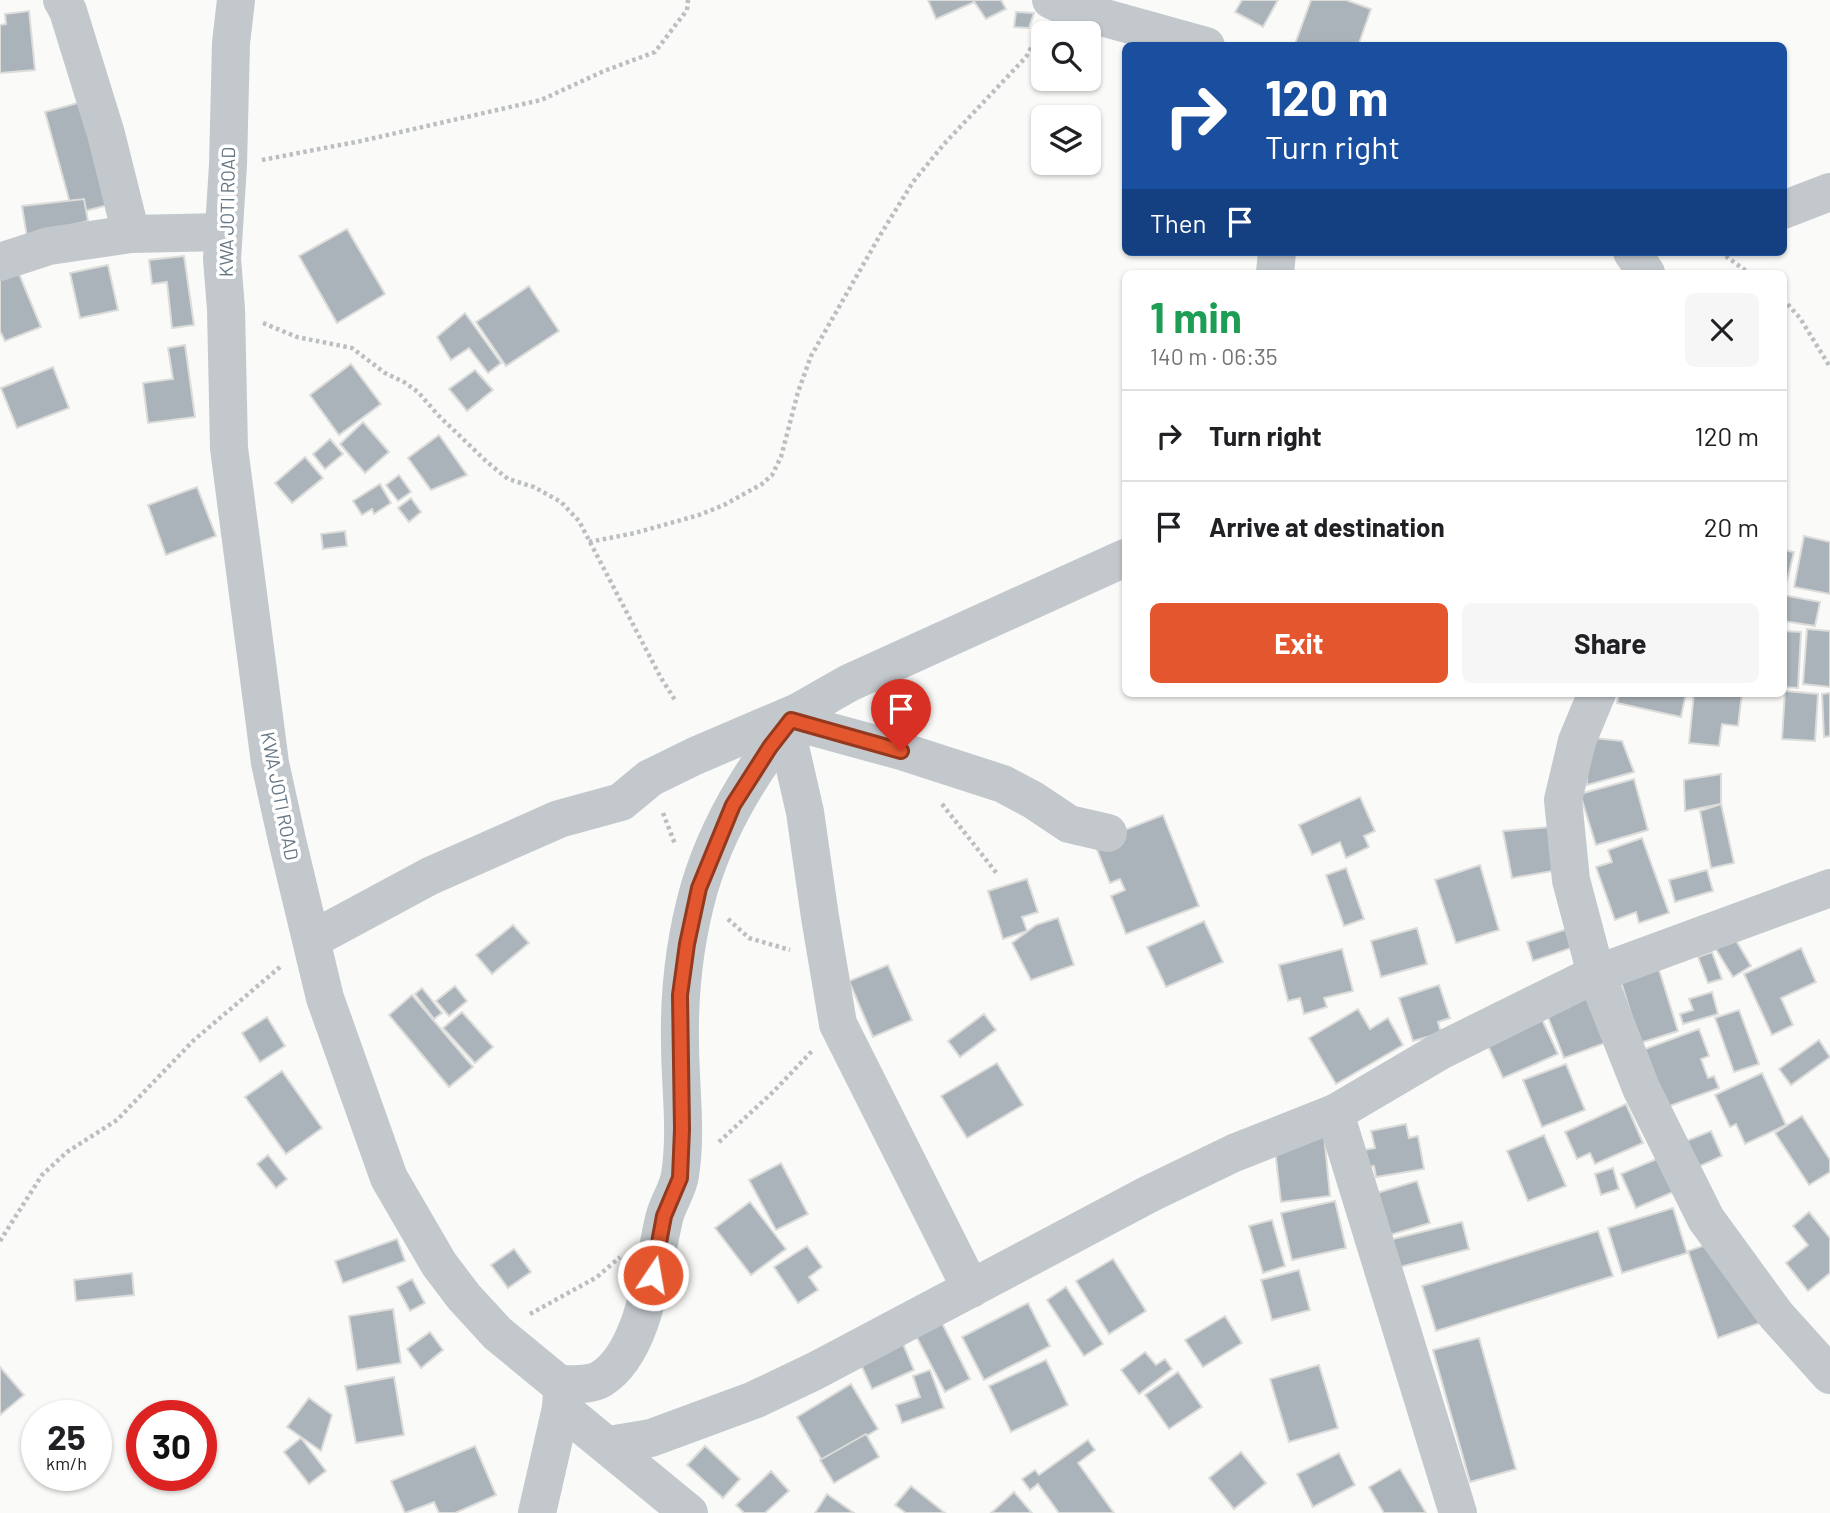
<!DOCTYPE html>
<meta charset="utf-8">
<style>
body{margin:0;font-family:Barlow,sans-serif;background:#f6f6f6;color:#202124;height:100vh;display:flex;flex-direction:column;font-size:26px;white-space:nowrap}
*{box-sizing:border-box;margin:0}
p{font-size:23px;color:#757577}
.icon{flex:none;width:38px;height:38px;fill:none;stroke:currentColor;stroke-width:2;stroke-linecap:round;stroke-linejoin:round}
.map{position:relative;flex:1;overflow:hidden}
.drawer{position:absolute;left:1122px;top:270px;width:665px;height:427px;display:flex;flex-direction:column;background:#fff;border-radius:10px;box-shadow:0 2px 5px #0004}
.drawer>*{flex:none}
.banner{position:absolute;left:1122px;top:42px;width:665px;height:214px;border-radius:10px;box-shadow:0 2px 5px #0004;background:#1a4fa0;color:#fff;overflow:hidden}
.fabs{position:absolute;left:1031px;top:21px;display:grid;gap:14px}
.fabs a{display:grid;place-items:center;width:70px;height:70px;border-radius:10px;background:#fff;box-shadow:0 2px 5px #0004;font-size:35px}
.speed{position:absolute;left:21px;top:1400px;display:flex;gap:14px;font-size:35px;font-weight:700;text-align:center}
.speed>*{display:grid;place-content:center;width:91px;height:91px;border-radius:50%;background:#fff;box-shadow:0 2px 5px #0004;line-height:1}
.speed small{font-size:18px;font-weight:400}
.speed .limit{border:10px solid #d22;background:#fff;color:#111}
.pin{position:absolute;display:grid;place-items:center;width:60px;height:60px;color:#fff;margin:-72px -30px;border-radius:50% 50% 50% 0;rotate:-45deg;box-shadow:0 0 7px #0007}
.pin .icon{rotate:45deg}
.me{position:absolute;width:77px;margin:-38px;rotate:12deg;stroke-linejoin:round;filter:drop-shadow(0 0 5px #0008)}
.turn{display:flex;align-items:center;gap:24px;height:147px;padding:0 28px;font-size:32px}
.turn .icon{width:91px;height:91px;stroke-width:2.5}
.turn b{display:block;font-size:49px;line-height:60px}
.then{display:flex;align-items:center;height:66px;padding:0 28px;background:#0003;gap:14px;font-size:26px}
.round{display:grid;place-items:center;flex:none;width:74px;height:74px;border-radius:10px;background:#f6f6f6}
.headline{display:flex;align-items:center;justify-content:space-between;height:119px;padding:0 28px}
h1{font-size:42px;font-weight:700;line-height:52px;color:#1e9e55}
.button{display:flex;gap:14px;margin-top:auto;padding:14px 28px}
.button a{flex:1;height:80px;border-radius:10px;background:#e4572e;color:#fff;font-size:28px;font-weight:700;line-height:80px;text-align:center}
.button a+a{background:#f6f6f6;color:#202124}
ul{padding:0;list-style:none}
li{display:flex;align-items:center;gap:21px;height:91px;padding:0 28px;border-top:2px solid #e0e0e0}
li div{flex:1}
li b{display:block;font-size:26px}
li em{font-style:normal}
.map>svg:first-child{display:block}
.building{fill:#aab3b9;stroke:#dcdcda;stroke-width:2}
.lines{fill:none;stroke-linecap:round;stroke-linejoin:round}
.path{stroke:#bbbfc2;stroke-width:4.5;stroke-dasharray:3.5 3.5;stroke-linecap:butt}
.street{stroke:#c3c8cc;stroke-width:38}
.route-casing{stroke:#94391e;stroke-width:18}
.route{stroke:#e4572e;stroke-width:12}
.labels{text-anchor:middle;stroke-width:7;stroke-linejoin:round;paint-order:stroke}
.street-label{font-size:19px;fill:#657683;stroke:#fff}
</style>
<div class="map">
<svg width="1830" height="1513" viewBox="0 0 1830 1513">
<rect width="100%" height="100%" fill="#fafaf8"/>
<g class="building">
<polygon points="928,0 979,0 936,19"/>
<polygon points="973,0 1001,0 1006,9 986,19"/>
<polygon points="1242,0 1278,0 1263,27 1235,12"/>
<polygon points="1311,0 1346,0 1371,9 1358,46 1295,44"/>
<polygon points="29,11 35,70 0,73 0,25 6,24 5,14"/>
<polygon points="1016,12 1034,13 1029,28 1014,27"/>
<polygon points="85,101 112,204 73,214 45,112"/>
<polygon points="84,199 88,221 27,237 22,206"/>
<polygon points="347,229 385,294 337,323 299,256"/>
<polygon points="184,256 194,325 172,328 167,282 152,284 149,260"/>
<polygon points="108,265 118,310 80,318 70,273"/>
<polygon points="17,269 41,327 5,341 0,331 0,276"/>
<polygon points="529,286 559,331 506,366 476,322"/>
<polygon points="465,313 501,363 488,373 469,348 451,360 437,337"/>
<polygon points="185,345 195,417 148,423 143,383 173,379 168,348"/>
<polygon points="351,364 381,404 339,435 310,395"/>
<polygon points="53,367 69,408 17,428 1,388"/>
<polygon points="475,370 493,390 467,411 449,389"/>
<polygon points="363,422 389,452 365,473 340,444"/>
<polygon points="439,435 467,475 431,490 408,458"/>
<polygon points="330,439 343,454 325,469 313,454"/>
<polygon points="305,457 323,478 292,503 275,483"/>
<polygon points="399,475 411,492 398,501 386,485"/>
<polygon points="380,484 391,503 374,514 372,509 362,515 353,501"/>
<polygon points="197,487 216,536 166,555 148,505"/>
<polygon points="411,498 421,512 409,522 398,508"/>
<polygon points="345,531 347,546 323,549 321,534"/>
<polygon points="1804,536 1830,542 1830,594 1794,587"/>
<polygon points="1783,550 1794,552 1787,581 1783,580"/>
<polygon points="1783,595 1820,602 1815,626 1783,621"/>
<polygon points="1807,629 1830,631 1830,687 1803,684"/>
<polygon points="1783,631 1801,632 1798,688 1783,687"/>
<polygon points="1785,691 1818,694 1815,741 1782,739"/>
<polygon points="1619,693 1686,693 1681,717 1617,703"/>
<polygon points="1694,693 1742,693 1738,726 1722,724 1719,746 1689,743"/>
<polygon points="1830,693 1830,736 1824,737 1822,694"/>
<polygon points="1594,738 1622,741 1634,772 1587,785 1587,758"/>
<polygon points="1721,774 1721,804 1685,811 1684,780"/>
<polygon points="1634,779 1648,830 1596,845 1580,794"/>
<polygon points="1360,797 1375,831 1364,836 1369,847 1346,858 1340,842 1312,855 1299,825"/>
<polygon points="1721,804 1734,863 1711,868 1700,811"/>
<polygon points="1163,815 1199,906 1126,934 1111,896 1125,890 1120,879 1110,883 1094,842"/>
<polygon points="1550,827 1564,869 1512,878 1503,831"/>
<polygon points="1642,838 1669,913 1639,923 1636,912 1615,920 1596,867 1612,862 1608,850"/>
<polygon points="1480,865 1499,930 1456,943 1435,880"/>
<polygon points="1346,868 1364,919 1344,926 1326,875"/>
<polygon points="1707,870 1713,891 1675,902 1669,880"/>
<polygon points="1027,879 1038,912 1022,917 1027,931 1003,939 988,891"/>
<polygon points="1058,918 1074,965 1031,980 1012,943 1036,925"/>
<polygon points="1204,921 1223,962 1166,987 1147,947"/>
<polygon points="513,925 529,943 492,974 476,955"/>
<polygon points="1573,927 1580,945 1533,961 1527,942"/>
<polygon points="1728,927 1751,966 1733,977 1709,938"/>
<polygon points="1417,928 1427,964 1381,977 1371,941"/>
<polygon points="1801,948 1816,982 1781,998 1793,1025 1772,1035 1744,974"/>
<polygon points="1342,949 1353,991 1324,998 1327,1007 1304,1014 1300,998 1288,1001 1279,965"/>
<polygon points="1712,952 1722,979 1708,983 1698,957"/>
<polygon points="1656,960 1678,1031 1640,1043 1618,972"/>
<polygon points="888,965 912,1020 873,1037 849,981"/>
<polygon points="1439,985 1450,1018 1438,1022 1441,1033 1413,1041 1399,998"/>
<polygon points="455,986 467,1001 449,1016 436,1001"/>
<polygon points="422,988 442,1013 434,1019 415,994"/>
<polygon points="1586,991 1605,1043 1564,1058 1544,1007"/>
<polygon points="1712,992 1718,1014 1683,1024 1680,1014 1693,1010 1689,999"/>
<polygon points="412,995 473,1067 449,1087 389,1015"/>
<polygon points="1358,1009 1370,1029 1388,1018 1403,1045 1336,1084 1309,1038"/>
<polygon points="1739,1010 1759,1064 1734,1072 1715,1018"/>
<polygon points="462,1012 493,1047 475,1063 443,1028"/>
<polygon points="1539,1013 1558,1054 1503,1078 1484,1037"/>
<polygon points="984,1014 996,1030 960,1057 948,1041"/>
<polygon points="267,1017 285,1046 260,1062 242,1033"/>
<polygon points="1699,1029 1709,1056 1701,1059 1708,1078 1714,1076 1719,1088 1667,1107 1645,1049"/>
<polygon points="1819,1040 1830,1057 1791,1085 1779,1069"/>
<polygon points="997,1063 1023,1105 967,1138 941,1096"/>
<polygon points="1566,1064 1585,1110 1542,1127 1523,1080"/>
<polygon points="282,1071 322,1128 286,1154 245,1097"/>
<polygon points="1762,1073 1786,1125 1745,1144 1736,1124 1730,1127 1715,1095"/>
<polygon points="1626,1104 1643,1143 1595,1164 1590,1153 1577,1159 1565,1132"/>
<polygon points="1802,1116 1830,1160 1830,1172 1809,1185 1775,1133"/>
<polygon points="1406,1124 1409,1138 1418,1136 1424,1169 1376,1177 1374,1166 1368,1167 1364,1150 1375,1148 1371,1131"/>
<polygon points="1711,1131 1722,1156 1698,1167 1686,1141"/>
<polygon points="1324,1135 1330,1196 1281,1202 1274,1140"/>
<polygon points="1544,1135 1566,1186 1528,1201 1507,1151"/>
<polygon points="268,1155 287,1179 276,1188 257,1164"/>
<polygon points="1666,1155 1680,1189 1636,1208 1621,1174"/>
<polygon points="781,1163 808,1214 776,1230 749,1180"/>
<polygon points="1613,1168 1619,1189 1601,1195 1595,1174"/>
<polygon points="1417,1181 1430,1223 1390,1235 1377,1193"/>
<polygon points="1335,1201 1346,1248 1292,1260 1281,1213"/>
<polygon points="750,1202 786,1249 751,1275 715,1228"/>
<polygon points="1673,1208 1687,1253 1622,1273 1608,1228"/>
<polygon points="1809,1212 1830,1238 1830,1273 1808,1291 1786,1263 1808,1245 1793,1226"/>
<polygon points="1272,1220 1285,1266 1263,1273 1249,1226"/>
<polygon points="1462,1222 1469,1249 1396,1268 1389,1240"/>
<polygon points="1598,1231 1613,1276 1436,1331 1422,1286"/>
<polygon points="1737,1234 1768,1320 1718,1338 1688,1251"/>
<polygon points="397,1239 405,1261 343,1283 335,1261"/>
<polygon points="807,1246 822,1267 809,1277 818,1290 798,1303 774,1267"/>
<polygon points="514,1249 531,1272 508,1288 491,1265"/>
<polygon points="1113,1259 1146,1311 1109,1334 1076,1281"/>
<polygon points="1299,1270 1310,1310 1272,1320 1261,1280"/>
<polygon points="132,1273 134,1295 76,1301 74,1280"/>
<polygon points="412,1279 425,1303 410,1311 397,1287"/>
<polygon points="1066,1287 1103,1344 1084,1356 1047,1300"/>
<polygon points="1028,1303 1050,1346 984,1380 962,1337"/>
<polygon points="393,1309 401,1363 357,1370 349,1316"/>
<polygon points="937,1313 970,1379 945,1392 911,1326"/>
<polygon points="1225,1316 1242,1343 1203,1367 1185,1340"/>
<polygon points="430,1332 443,1350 421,1368 407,1349"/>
<polygon points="900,1337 914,1370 872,1389 857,1356"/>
<polygon points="1479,1338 1516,1469 1470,1482 1433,1350"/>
<polygon points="1145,1352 1156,1365 1165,1359 1172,1369 1139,1394 1121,1370"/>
<polygon points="1046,1360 1068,1405 1011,1432 989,1386"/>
<polygon points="1319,1365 1338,1428 1289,1442 1270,1379"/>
<polygon points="0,1367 24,1395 0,1415"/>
<polygon points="930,1370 944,1408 902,1423 896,1405 920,1397 913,1376"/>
<polygon points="1178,1372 1202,1407 1169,1429 1145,1395"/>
<polygon points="394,1377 404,1435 356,1443 345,1386"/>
<polygon points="851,1384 878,1429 823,1462 797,1417"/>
<polygon points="309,1398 332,1415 321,1451 287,1427"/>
<polygon points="866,1434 879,1457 834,1483 820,1460"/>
<polygon points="301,1438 326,1471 309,1484 284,1452"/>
<polygon points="1088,1440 1095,1450 1078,1463 1114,1513 1059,1513 1038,1484 1030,1490 1022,1479 1035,1470 1039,1475"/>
<polygon points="475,1446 496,1495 455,1513 439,1513 434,1502 405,1513 391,1481"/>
<polygon points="705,1446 740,1479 723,1498 687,1465"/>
<polygon points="1241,1452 1266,1483 1234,1509 1209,1478"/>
<polygon points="1339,1453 1355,1485 1313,1507 1297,1474"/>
<polygon points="1400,1469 1426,1513 1384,1513 1369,1487"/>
<polygon points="771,1471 789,1491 765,1513 744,1513 736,1505"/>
<polygon points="911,1486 945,1513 906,1513 895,1505"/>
<polygon points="1014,1492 1032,1513 991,1513"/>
<polygon points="827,1494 854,1513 815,1513"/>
</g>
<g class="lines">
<g class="path">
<polyline points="262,160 361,141 541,100 604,71 655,52 687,10 688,0"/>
<polyline points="1720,252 1749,273"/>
<polyline points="1783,299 1800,318 1830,367"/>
<polyline points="263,323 297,337 352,348 385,373 404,382 418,392 438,415 487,462 508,479 534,487 561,502 579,521 661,678 675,700"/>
<polyline points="589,542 635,533 699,515 724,505 762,484 772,475 781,457 798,392 811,356 879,237 913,182 944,144 1026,57 1040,32"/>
<polyline points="942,804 998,875"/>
<polyline points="663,813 675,844"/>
<polyline points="728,919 749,938 790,950"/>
<polyline points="719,1142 774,1091 813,1050"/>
<polyline points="0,1241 42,1175 67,1152 117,1120 194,1040 280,967"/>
<polyline points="530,1314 597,1277 620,1257"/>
</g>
<g class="street">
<polyline points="62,0 68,11 106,134 131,234"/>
<polyline points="236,0 231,43 228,165 222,259 226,309 229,448 270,763 287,840 325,998 389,1178 439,1264 464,1297 497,1333 559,1384 562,1392 561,1408 537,1513"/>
<polyline points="1051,0 1069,8 1206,46"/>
<polyline points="1783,210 1830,192"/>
<polyline points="1632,252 1646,273"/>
<polyline points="0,262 49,246 131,234 223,232"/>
<polyline points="1275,273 1277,252"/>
<polyline points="1597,693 1577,741 1563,800 1571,880 1596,974 1641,1088 1706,1219 1776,1315 1830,1375"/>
<polyline points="791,721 901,751 1003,784 1033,800 1069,824 1108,833"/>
<polyline points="786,729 805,812 820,917 838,1024 971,1289"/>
<polyline points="313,939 430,876 559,819 621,802 650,778 695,756 798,712 849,683 1125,558"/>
<polyline points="1335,1113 1458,1513"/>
<path d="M 559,1384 C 572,1384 589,1386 601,1379 C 645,1352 653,1265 664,1219 C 667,1204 678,1190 680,1175 C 687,1131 680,1086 680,1042 C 679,990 685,939 699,889 C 718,824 754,766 797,714"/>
<polyline points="561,1408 689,1513"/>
<polyline points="609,1445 651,1438 754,1400 815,1371 1149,1194 1234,1153 1335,1113 1442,1050 1596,974 1830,888"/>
</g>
</g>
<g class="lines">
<g class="route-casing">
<polyline id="route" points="653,1275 664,1216 680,1178 682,1129 680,995 687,944 699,888 733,805 770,747 791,720 901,751"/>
</g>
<use href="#route" class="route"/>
</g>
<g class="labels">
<g class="street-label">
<text transform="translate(227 212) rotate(-89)" y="7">KWA JOTI ROAD</text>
<text transform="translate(280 796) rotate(79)" y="7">KWA JOTI ROAD</text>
</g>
</g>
</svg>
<div class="fabs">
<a><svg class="icon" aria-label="search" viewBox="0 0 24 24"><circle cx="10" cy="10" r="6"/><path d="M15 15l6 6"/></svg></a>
<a><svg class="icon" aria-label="layers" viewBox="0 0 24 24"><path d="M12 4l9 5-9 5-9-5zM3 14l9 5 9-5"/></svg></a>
</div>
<div class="speed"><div>25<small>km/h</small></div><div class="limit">30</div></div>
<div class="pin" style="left:901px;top:751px;background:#d93025"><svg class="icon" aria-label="arrive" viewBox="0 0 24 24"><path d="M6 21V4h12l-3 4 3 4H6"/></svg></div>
<svg class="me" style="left:653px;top:1275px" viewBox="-20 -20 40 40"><circle r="17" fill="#e4572e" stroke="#fff" stroke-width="3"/><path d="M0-11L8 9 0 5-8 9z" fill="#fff"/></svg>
<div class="banner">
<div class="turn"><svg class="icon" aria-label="right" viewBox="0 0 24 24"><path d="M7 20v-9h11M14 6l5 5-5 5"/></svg><div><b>120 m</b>Turn right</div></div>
<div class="then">Then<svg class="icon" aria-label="arrive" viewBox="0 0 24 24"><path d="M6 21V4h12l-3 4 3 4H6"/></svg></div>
</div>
<section class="drawer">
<div class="headline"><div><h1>1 min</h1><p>140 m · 06:35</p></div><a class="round"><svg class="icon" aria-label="close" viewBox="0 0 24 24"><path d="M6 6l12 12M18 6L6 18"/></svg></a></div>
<ul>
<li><svg class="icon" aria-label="right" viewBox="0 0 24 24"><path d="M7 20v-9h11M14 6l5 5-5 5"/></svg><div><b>Turn right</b></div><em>120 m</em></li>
<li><svg class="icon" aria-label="arrive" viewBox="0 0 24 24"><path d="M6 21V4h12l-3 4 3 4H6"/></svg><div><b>Arrive at destination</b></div><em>20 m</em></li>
</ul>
<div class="button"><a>Exit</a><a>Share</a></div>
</section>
</div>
